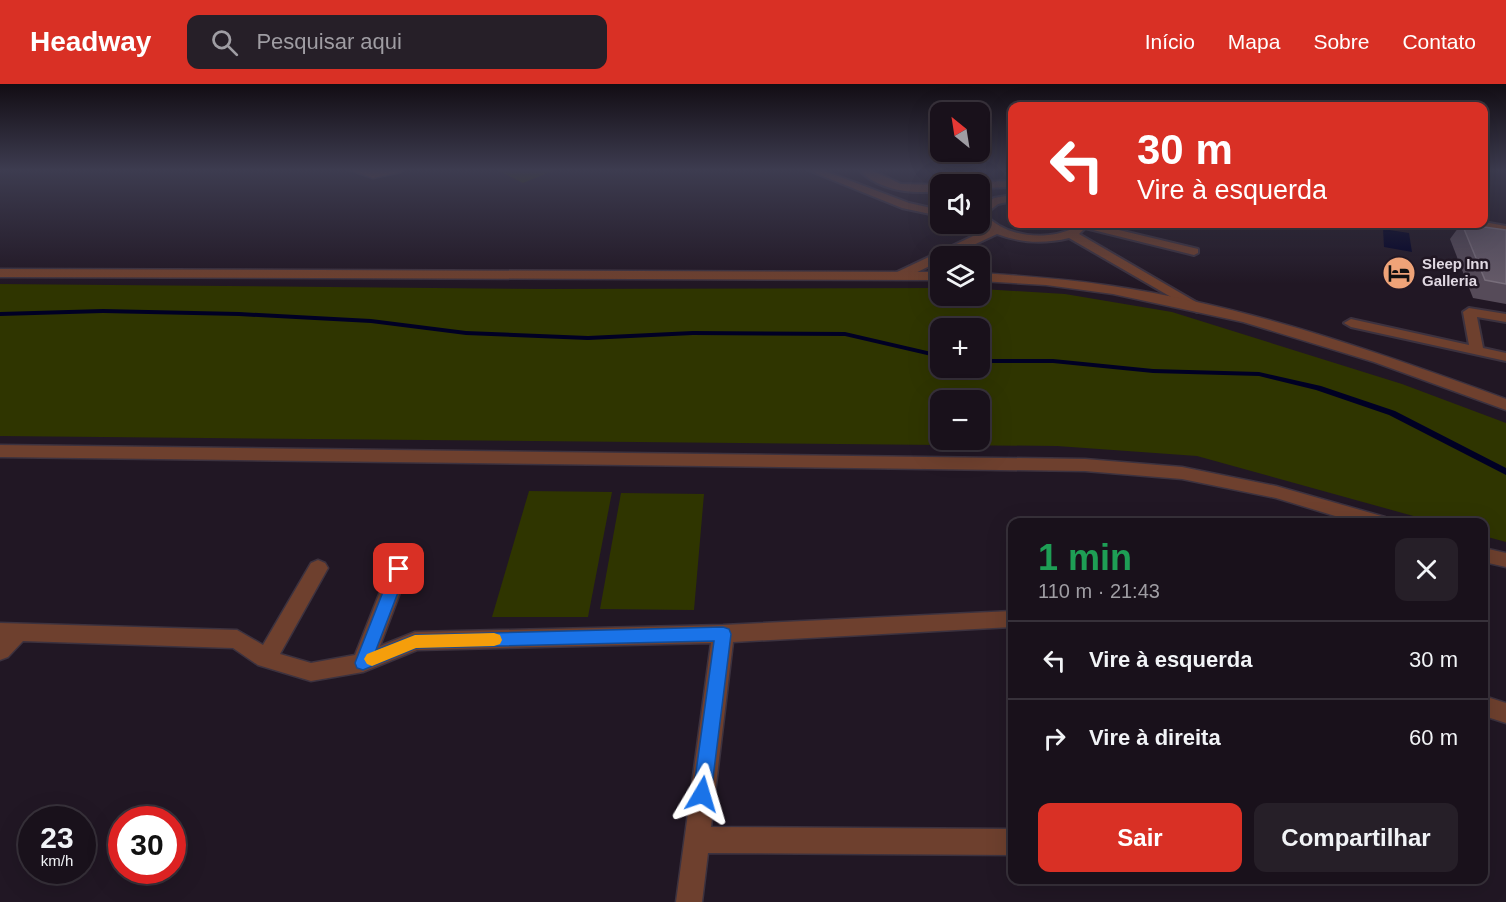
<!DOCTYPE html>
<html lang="pt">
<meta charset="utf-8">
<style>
body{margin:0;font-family:Arial,sans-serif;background:#261f28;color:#f1f3f6;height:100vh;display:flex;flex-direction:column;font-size:22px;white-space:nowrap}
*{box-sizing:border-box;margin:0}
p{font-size:20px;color:#9f9da3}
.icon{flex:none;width:33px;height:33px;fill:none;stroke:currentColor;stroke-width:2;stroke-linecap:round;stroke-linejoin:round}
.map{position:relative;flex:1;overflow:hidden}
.side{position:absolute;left:1008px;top:434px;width:480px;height:366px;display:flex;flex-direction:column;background:#19111b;border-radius:12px;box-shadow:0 6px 24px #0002,0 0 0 2px #37313a}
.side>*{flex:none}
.banner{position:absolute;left:1008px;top:18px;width:480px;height:126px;border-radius:12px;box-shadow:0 6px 24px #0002,0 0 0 2px #37313a;background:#d93025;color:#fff;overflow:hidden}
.needle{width:39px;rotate:330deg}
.tools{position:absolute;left:930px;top:18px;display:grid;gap:12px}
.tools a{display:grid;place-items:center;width:60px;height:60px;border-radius:12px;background:#19111b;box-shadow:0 6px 24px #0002,0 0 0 2px #37313a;font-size:30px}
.speed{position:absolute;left:18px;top:722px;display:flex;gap:12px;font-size:30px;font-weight:700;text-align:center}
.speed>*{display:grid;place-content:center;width:78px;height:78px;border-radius:50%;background:#19111b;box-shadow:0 6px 24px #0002,0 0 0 2px #37313a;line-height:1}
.speed small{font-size:15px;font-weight:400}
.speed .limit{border:9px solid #d22;background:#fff;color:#111}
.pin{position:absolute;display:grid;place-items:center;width:51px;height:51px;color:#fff;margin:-26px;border-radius:12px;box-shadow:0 3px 9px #0006}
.me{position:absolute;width:66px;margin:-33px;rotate:7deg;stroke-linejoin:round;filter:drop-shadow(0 0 4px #0008)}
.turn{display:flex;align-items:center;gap:21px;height:126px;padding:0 30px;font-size:27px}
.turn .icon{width:78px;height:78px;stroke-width:2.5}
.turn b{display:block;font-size:42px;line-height:51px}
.round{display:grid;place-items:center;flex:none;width:63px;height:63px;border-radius:12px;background:#261f28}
.summary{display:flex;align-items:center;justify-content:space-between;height:102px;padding:0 30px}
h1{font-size:36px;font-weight:700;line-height:45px;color:#1e9e55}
.cta{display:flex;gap:12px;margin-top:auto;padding:12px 30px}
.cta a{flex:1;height:69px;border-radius:12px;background:#d93025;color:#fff;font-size:24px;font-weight:700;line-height:69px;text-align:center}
.cta a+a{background:#261f28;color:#f1f3f6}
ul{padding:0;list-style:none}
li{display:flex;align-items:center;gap:18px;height:78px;padding:0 30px;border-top:2px solid #37313a}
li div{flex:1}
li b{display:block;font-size:22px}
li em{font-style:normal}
header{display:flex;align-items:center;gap:36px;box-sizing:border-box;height:84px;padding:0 30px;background:#d93025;color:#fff}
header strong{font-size:28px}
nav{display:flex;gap:33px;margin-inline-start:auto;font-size:21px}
.search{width:420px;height:54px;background:#261f28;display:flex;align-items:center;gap:15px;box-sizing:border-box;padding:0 21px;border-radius:12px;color:#9f9da3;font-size:22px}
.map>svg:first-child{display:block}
.green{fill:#2f3500;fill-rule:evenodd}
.water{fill:#000024}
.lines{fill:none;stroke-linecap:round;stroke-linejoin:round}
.stream{fill:#000024;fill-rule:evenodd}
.service-casing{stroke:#3c323f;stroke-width:4}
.minor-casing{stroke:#3c323f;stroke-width:3}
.tertiary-casing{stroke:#3c323f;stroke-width:3}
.service{fill:#6e402e;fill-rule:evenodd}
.minor{fill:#6e402e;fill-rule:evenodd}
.tertiary{fill:#6e402e;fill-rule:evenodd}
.wall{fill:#564b59}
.building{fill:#655a68;stroke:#786e7b;stroke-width:1.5}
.route{fill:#1a73e8;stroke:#114b97;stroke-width:1.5}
.slow{fill:#f59e0b}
.labels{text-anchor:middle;stroke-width:5;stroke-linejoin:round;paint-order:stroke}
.far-poi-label{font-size:15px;font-weight:bold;fill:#e0d8e2;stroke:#211724;text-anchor:start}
</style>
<header>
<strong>Headway</strong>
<div class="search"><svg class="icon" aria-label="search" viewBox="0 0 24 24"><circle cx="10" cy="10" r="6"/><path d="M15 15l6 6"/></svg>Pesquisar aqui</div>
<nav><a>Início</a><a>Mapa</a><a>Sobre</a><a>Contato</a></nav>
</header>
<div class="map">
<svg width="1506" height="818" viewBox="0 0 1506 818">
<rect width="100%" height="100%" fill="#211724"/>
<g class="green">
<polygon points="497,86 555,86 523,99"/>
<path d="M 0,200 L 543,205 L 940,204 L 940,212 L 980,212 L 980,205 L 982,205 L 1065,210 L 1172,228 L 1402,300 L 1506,339 L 1506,458 L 1484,452 L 1484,438 L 1435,438 L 1197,372 L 1057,362 L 0,352 ZM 940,244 L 980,244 L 980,284 L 940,284 ZM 940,316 L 980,316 L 980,356 L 940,356 Z"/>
<polygon points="529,407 612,408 588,533 492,533"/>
<polygon points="621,409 704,410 694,526 600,525"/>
</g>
<polygon class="water" points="1383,145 1409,149 1412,168 1384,163"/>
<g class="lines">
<g class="stream">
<polygon points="103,225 239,228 371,235 466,247 588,252 693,247 845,248 940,270 940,274 845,252 693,251 588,256 466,251 371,239 239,232 103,229 0,232 0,228"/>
<polygon points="980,275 1053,275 1153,285 1259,288 1321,302 1395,327 1506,384 1506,391 1389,331 1316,306 1259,292 1153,289 1053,279 980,279"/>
</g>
<g class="service-casing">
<g id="service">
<polygon points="808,86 822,86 909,119 940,126 940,132 902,124"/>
<path d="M 859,86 L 871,86 L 901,100 L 940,101 L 940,107 C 912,110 880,107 859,86 Z"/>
<polygon points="1012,97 1012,103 980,104 980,100 975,100 980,98"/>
<path d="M 1012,111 L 1012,117 L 998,120 L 985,130 C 1006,154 1047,157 1074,144 L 1075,140 L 1094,140 L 1198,165 L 1198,169 L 1194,171 L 1085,144 L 1079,150 L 1208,225 L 1207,228 L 1197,228 L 1069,154 C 1044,160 1021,159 997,150 L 950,172 L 940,172 L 940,177 L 903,195 L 895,195 L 895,189 L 988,145 L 980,137 L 980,124 L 994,114 Z"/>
<polygon points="1484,138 1506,142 1506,148 1474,143 1468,140"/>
<polygon points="1469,224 1506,230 1506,238 1477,233 1483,264 1506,269 1506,277 1351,243 1344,239 1351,235 1469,261 1463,228"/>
</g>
</g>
<g class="minor-casing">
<g id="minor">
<polygon points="350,86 403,86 401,88 373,94"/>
<polygon points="318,476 325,479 328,484 280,570 311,579 355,571 389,485 392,480 399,477 406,480 409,485 380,562 415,548 723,541 1012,527 1012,543 733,558 711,743 1012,745 1012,771 708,769 702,818 676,818 711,559 417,566 363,588 311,597 258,581 233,564 23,557 8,573 0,576 0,539 237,546 263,561 311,479"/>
<polygon points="1484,612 1506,619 1506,639 1484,632"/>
</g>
</g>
<g class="tertiary-casing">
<g id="tertiary">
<polygon points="0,185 940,188 940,196 0,193"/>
<path d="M 980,189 C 1024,192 1068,195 1112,202 C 1247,222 1378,268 1506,315 L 1506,326 L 1374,278 L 1243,238 L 1113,210 L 1046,201 L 980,197 Z"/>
<polygon points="0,361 1085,375 1182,383 1276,402 1385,433 1387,438 1355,438 1276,414 1182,395 1085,387 0,373"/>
<polygon points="1484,464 1506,469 1506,483 1484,478"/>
</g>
</g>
<use href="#service" class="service"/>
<use href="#minor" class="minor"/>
<use href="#tertiary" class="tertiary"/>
</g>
<polygon class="wall" points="1461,140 1467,140 1506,146 1506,220 1473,214 1450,155"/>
<polygon class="building" points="1462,140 1506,146 1506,200 1485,196"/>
<linearGradient id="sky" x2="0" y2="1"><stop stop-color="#120d14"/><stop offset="0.43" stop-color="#3d3c50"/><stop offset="1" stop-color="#3d3c50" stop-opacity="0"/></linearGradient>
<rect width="1506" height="200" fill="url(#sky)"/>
<polygon class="route" points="399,479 405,481 407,485 376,566 415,551 723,543 729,545 731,550 711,710 709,716 702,719 695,716 693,710 714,557 416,564 363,586 357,584 355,579 392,485 394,481"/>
<polygon class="slow" points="494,549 500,551 502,556 500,560 494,562 416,564 372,582 367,580 364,575 367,570 415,551"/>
<defs>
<g id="hotel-disc" transform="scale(1.725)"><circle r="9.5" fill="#efa378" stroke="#211724"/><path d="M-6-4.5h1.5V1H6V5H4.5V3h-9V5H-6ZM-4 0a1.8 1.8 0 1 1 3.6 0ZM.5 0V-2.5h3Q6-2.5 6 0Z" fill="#111"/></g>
</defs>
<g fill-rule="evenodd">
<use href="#hotel-disc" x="1399" y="189"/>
</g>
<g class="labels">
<g class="far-poi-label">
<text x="1422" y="185">Sleep Inn<tspan x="1422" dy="17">Galleria</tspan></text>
</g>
</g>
</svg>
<div class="tools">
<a><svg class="needle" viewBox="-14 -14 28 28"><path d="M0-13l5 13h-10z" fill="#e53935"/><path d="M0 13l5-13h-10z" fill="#9f9da3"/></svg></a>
<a><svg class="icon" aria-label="sound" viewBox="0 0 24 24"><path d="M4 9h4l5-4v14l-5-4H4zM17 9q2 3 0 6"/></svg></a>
<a><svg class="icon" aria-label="layers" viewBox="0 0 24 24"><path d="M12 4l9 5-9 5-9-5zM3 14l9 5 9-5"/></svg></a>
<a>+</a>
<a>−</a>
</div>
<div class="speed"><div>23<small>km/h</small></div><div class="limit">30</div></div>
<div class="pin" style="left:399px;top:485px;background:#d93025"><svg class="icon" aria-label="arrive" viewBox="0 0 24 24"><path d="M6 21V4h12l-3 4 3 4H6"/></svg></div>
<svg class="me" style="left:702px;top:710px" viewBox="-20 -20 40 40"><path d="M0-17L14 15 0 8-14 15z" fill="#1a73e8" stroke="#fff" stroke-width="4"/></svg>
<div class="banner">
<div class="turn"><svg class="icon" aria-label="left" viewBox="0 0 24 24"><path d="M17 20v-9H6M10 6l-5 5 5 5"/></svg><div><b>30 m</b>Vire à esquerda</div></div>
</div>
<section class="side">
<div class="summary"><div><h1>1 min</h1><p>110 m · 21:43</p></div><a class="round"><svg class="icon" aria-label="close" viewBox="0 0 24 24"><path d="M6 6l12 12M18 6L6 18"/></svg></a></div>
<ul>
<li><svg class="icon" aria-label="left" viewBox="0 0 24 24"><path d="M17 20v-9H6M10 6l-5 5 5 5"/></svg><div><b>Vire à esquerda</b></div><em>30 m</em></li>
<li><svg class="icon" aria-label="right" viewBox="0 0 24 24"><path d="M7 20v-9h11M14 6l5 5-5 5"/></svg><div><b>Vire à direita</b></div><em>60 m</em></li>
</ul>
<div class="cta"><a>Sair</a><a>Compartilhar</a></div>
</section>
</div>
